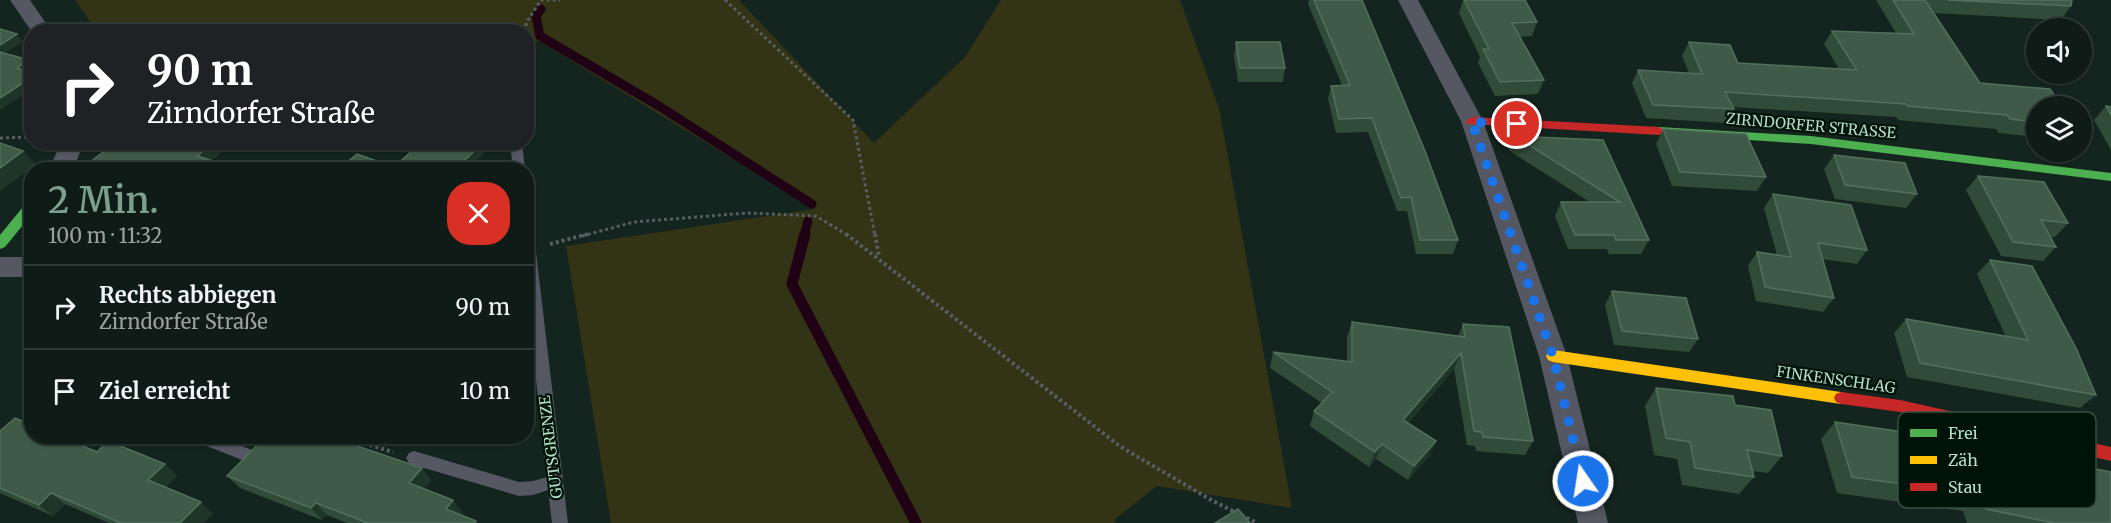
<!DOCTYPE html>
<html lang="de">
<meta charset="utf-8">
<style>
body{margin:0;font-family:Merriweather,serif;background:#18241f;color:#f1f3f6;height:100vh;display:flex;flex-direction:column;font-size:22px;white-space:nowrap}
*{box-sizing:border-box;margin:0}
p{font-size:20px;color:#9ba1a1}
.icon{flex:none;width:33px;height:33px;fill:none;stroke:currentColor;stroke-width:2;stroke-linecap:round;stroke-linejoin:round}
.map{position:relative;flex:1;overflow:hidden}
.details{position:absolute;left:24px;top:162px;width:510px;height:282px;display:flex;flex-direction:column;background:#0f1b16;border-radius:24px;box-shadow:0 2px 4px #0004,0 0 0 2px #2f3935}
.details>*{flex:none}
.guide{position:absolute;left:24px;top:24px;width:510px;height:126px;border-radius:24px;box-shadow:0 2px 4px #0004,0 0 0 2px #2f3935;background:#202124;color:#fff;overflow:hidden}
.controls{position:absolute;left:2026px;top:18px;display:grid;gap:12px}
.controls a{display:grid;place-items:center;width:66px;height:66px;border-radius:50%;background:#0f1b16;box-shadow:0 2px 4px #0004,0 0 0 2px #2f3935;font-size:30px}
.pin{position:absolute;display:grid;place-items:center;width:51px;height:51px;color:#fff;margin:-26px;border:3px solid #fff;border-radius:50%;box-shadow:0 2px 6px #0007}
.me{position:absolute;width:66px;margin:-33px;rotate:347deg;stroke-linejoin:round;filter:drop-shadow(0 0 4px #0008)}
.turn{display:flex;align-items:center;gap:21px;height:126px;padding:0 24px;font-size:27px}
.turn .icon{width:78px;height:78px;stroke-width:2.5}
.turn b{display:block;font-size:42px;line-height:51px}
.round{display:grid;place-items:center;flex:none;width:63px;height:63px;border-radius:24px;background:#18241f}
.overview{display:flex;align-items:center;justify-content:space-between;height:102px;padding:0 24px}
h1{font-size:36px;font-weight:600;line-height:45px;color:#7b9e8d}
ul{padding:0;list-style:none}
li{display:flex;align-items:center;gap:18px;height:84px;padding:0 24px;border-top:2px solid #2f3935}
li div{flex:1}
li b{display:block;font-size:22px}
li em{font-style:normal}
.map>svg:first-child{display:block}
.green{fill:#333315}
.lines{fill:none;stroke-linecap:round;stroke-linejoin:round}
.stream-far1{stroke:#1f0315;stroke-width:9}
.stream{stroke:#1f0315;stroke-width:11}
.path-far1{stroke:#565e61;stroke-width:3;stroke-dasharray:3 3;stroke-linecap:butt}
.path{stroke:#565e61;stroke-width:4;stroke-dasharray:3 3;stroke-linecap:butt}
.lane{fill:#555862;fill-rule:evenodd}
.street{fill:#555862;fill-rule:evenodd}
.fast{fill:#4caf50;fill-rule:evenodd}
.slow{fill:#ffc107;fill-rule:evenodd}
.jam{fill:#c62828;fill-rule:evenodd}
.wall{fill:#314b39}
.shaded-wall{fill:#1f3528}
.building{fill:#3f5b48;stroke:#51705c;stroke-width:1.5}
.route{stroke:#1a73e8;stroke-width:10;stroke-dasharray:0 18}
.labels{text-anchor:middle;stroke-width:4.5;stroke-linejoin:round;paint-order:stroke}
.street-label{font-size:15px;fill:#b3dfc9;stroke:#001308}
.key{fill:#001308;stroke:#365042;stroke-width:1.5}
.key-label{font-size:16px;fill:#b3dfc9}
</style>
<div class="map">
<svg width="2111" height="523" viewBox="0 0 2111 523">
<rect width="100%" height="100%" fill="#14241e"/>
<polygon class="green" points="75,0 739,0 874,143 965,57 1001,0 1180,0 1219,108 1292,508 1157,486 1114,520 1116,523 611,523 566,246 815,209 539,41 527,44 526,32 97,31"/>
<g class="lines">
<g class="stream-far1">
<polyline points="541,9 536,16 540,36 659,106 812,204"/>
<polyline points="804,236 808,221"/>
</g>
<polyline class="stream" points="805,234 792,284 916,523"/>
<g class="path-far1">
<polyline points="725,0 853,120 875,236"/>
<polyline points="526,32 526,23 541,0 560,0"/>
<polyline points="0,138 32,137"/>
<polyline points="582,236 634,222 747,213 816,216 849,236"/>
</g>
<g class="path">
<polyline points="846,234 1121,447 1213,501 1257,523"/>
<polyline points="875,234 879,257"/>
<polyline points="550,244 588,234"/>
<polyline points="341,436 393,452"/>
</g>
<g class="lane">
<polygon points="510,142 522,142 525,170 513,170"/>
<polygon points="526,222 533,227 568,523 552,523 548,490 533,495 519,496 414,465 409,463 406,458 409,453 414,451 519,482 533,481 547,477 526,291"/>
<polygon points="192,436 217,436 260,453 263,458 260,463 255,465 194,441"/>
</g>
<g class="street">
<polygon points="10,0 30,0 52,32 32,32"/>
<polygon points="1398,0 1418,0 1483,121 1567,356 1608,523 1578,523 1539,356 1461,121"/>
<polygon points="61,142 84,142 73,170 49,170"/>
<rect x="0" y="257" width="32" height="20"/>
</g>
<g class="fast">
<polygon points="1659,127 1811,136 2111,173 2111,181 1811,144 1655,134 1653,131"/>
<polygon points="32,201 32,214 5,247 0,249 0,235 27,202"/>
</g>
<polygon class="slow" points="1553,350 1841,392 1846,394 1848,398 1846,402 1841,404 1553,362 1548,360 1546,356 1548,352"/>
<g class="jam">
<polygon points="1472,117 1659,127 1665,131 1659,135 1468,124 1466,121"/>
<polygon points="1841,392 1900,400 2111,447 2111,461 1900,412 1841,404 1836,402 1834,398 1836,394"/>
</g>
</g>
<g class="wall">
<polygon points="1309,0 1362,0 1458,240 1453,254 1416,254 1407,211 1397,211 1368,132 1336,133 1328,99 1331,86 1342,85 1308,4"/>
<polygon points="1463,0 1525,0 1537,22 1532,36 1519,37 1544,80 1538,94 1495,96 1478,63 1480,57 1459,13"/>
<polygon points="1876,0 2072,0 2071,6 2061,20 1934,13 1980,83 2037,106 2037,137 1999,133 1996,129 1898,120 1896,117 1732,107 1734,109 1726,123 1646,118 1632,83 1638,70 1689,73 1682,56 1689,42 1738,63 1839,69 1824,44 1832,31 1896,33"/>
<polygon points="1236,42 1285,68 1283,82 1238,82 1234,56"/>
<polygon points="2106,106 2111,107 2111,150 2094,120"/>
<polygon points="1663,129 1766,177 1757,191 1672,186 1656,144"/>
<polygon points="1514,136 1603,140 1649,240 1641,254 1609,254 1607,249 1568,249 1555,216 1561,202 1590,202 1508,150"/>
<polygon points="315,142 343,142 338,148"/>
<polygon points="1834,155 1917,194 1906,208 1835,199 1824,169"/>
<polygon points="1978,176 2068,223 2055,237 2051,237 2056,247 2043,261 2001,256 1966,190"/>
<polygon points="1773,194 1867,250 1857,264 1822,259 1834,298 1823,312 1756,301 1748,266 1757,252 1777,255 1764,208"/>
<polygon points="1990,260 2096,395 2080,408 1907,377 1894,333 1906,319 2006,337 1977,274"/>
<polygon points="1612,291 1698,339 1689,352 1614,345 1605,305"/>
<polygon points="1352,322 1458,336 1463,324 1533,441 1525,455 1476,451 1475,446 1467,445 1454,369 1408,423 1436,441 1429,456 1408,480 1376,459 1369,467 1310,426 1314,411 1322,403 1270,368 1273,352 1347,362 1347,337"/>
<polygon points="1656,388 1782,456 1768,473 1752,471 1754,477 1739,494 1682,485 1677,459 1654,455 1645,406"/>
<polygon points="1835,422 2111,523 1967,523 1963,511 1837,493 1821,439"/>
<polygon points="0,431 97,452 165,464 177,476 165,487 213,514 203,523 109,523 65,504 53,516 0,493"/>
<polygon points="477,436 506,436 500,444"/>
<polygon points="422,468 431,481 424,489 453,500 462,513 461,514 478,523 347,523 327,515 322,520 240,488 227,476"/>
</g>
<g class="shaded-wall">
<polygon points="17,34 23,42 0,56 0,45"/>
<polygon points="29,60 32,63 32,71 23,76 17,68"/>
<polygon points="32,77 32,89 0,110 0,98"/>
<polygon points="214,142 234,142 205,166 197,156"/>
<polygon points="335,142 343,142 338,148"/>
<polygon points="484,142 496,142 466,170 454,170"/>
<polygon points="23,151 36,165 0,191 0,168"/>
<polygon points="1461,353 1454,369 1397,435 1403,420"/>
<polygon points="495,436 506,436 500,444"/>
<polygon points="1436,441 1429,456 1408,480 1414,466"/>
<polygon points="1382,444 1376,459 1369,467 1375,452"/>
<polygon points="165,464 177,476 161,492 148,480"/>
<polygon points="422,468 431,481 418,496 409,483"/>
<polygon points="51,493 65,504 53,516 39,505"/>
<polygon points="453,500 462,513 456,521 446,509"/>
<polygon points="201,502 213,514 203,523 180,523"/>
<polygon points="316,503 327,515 322,520 311,508"/>
</g>
<g class="building">
<polygon points="1314,0 1362,0 1425,151 1458,240 1420,240 1411,197 1401,198 1372,118 1339,119 1331,86 1350,85"/>
<polygon points="1464,0 1525,0 1537,22 1512,23 1544,80 1500,82 1483,49 1489,49"/>
<polygon points="1893,0 1925,0 1980,83 2050,89 2061,106 2037,106 2037,122 2010,119 2007,115 1907,106 1906,104 1725,92 1734,109 1653,105 1638,70 1702,74 1689,42 1730,45 1738,63 1857,70 1832,31 1914,34"/>
<polygon points="1948,0 2072,0 2071,6"/>
<polygon points="0,29 17,34 0,45"/>
<polygon points="1236,42 1280,42 1285,68 1240,68"/>
<polygon points="0,52 29,60 17,68 32,73 32,77 0,98"/>
<polygon points="2106,106 2111,107 2111,115"/>
<polygon points="1663,129 1746,134 1766,177 1680,172"/>
<polygon points="1514,136 1603,140 1649,240 1616,240 1614,235 1575,235 1561,202 1620,202"/>
<polygon points="116,142 137,142 155,148 162,142 214,142 197,156 240,170 80,170"/>
<polygon points="422,142 484,142 454,170 338,170 357,154 394,167"/>
<polygon points="0,143 23,151 0,168"/>
<polygon points="1834,155 1905,163 1917,194 1845,185"/>
<polygon points="1978,176 2044,182 2068,223 2041,220 2056,247 2013,242"/>
<polygon points="1773,194 1851,205 1867,250 1818,243 1834,298 1765,287 1757,252 1791,257"/>
<polygon points="1990,260 2032,266 2076,348 2096,395 1920,363 1906,319 2028,340"/>
<polygon points="1612,291 1686,298 1698,339 1622,331"/>
<polygon points="1352,322 1465,337 1463,324 1509,327 1533,441 1483,437 1482,432 1474,431 1461,353 1403,420 1436,441 1414,466 1382,444 1375,452 1314,411 1332,392 1273,352 1352,362"/>
<polygon points="1656,388 1733,396 1735,405 1771,410 1782,456 1747,450 1754,477 1695,468 1690,442 1666,438"/>
<polygon points="15,418 32,425 32,436 59,436 97,452 108,441 165,464 148,480 201,502 180,523 121,523 51,493 39,505 0,488 0,431"/>
<polygon points="1835,422 1910,433 2111,472 2111,523 2054,523 1986,509 1981,495 1852,477"/>
<polygon points="266,436 328,436 422,468 409,483 453,500 446,509 476,521 474,523 368,523 316,503 311,508 227,476"/>
<polygon points="1238,509 1250,523 1215,523"/>
</g>
<g class="lines">
<polyline class="route" points="1517,124 1472,122 1553,356 1583,481"/>
</g>
<g class="labels">
<g class="street-label">
<text transform="translate(1811 126) rotate(5)" y="5">ZIRNDORFER STRASSE</text>
<text transform="translate(1836 380) rotate(8)" y="5">FINKENSCHLAG</text>
<text transform="translate(551 447) rotate(-97)" y="5">GUTSGRENZE</text>
</g>
</g>
<rect x="1898" y="412" width="198" height="96" rx="9" class="key"/>
<rect x="1910" y="429" width="27" height="8" fill="#4caf50"/>
<rect x="1910" y="456" width="27" height="8" fill="#ffc107"/>
<rect x="1910" y="483" width="27" height="8" fill="#c62828"/>
<g class="key-label">
<text x="1948" y="439">Frei</text>
<text x="1948" y="466">Zäh</text>
<text x="1948" y="493">Stau</text>
</g>
</svg>
<div class="controls">
<a><svg class="icon" aria-label="sound" viewBox="0 0 24 24"><path d="M4 9h4l5-4v14l-5-4H4zM17 9q2 3 0 6"/></svg></a>
<a><svg class="icon" aria-label="layers" viewBox="0 0 24 24"><path d="M12 4l9 5-9 5-9-5zM3 14l9 5 9-5"/></svg></a>
</div>
<div class="pin" style="left:1517px;top:124px;background:#d93025"><svg class="icon" aria-label="arrive" viewBox="0 0 24 24"><path d="M6 21V4h12l-3 4 3 4H6"/></svg></div>
<svg class="me" style="left:1583px;top:481px" viewBox="-20 -20 40 40"><circle r="17" fill="#1a73e8" stroke="#fff" stroke-width="3"/><path d="M0-11L8 9 0 5-8 9z" fill="#fff"/></svg>
<div class="guide">
<div class="turn"><svg class="icon" aria-label="right" viewBox="0 0 24 24"><path d="M7 20v-9h11M14 6l5 5-5 5"/></svg><div><b>90 m</b>Zirndorfer Straße</div></div>
</div>
<section class="details">
<div class="overview"><div><h1>2 Min.</h1><p>100 m · 11:32</p></div><a class="round" style="background:#d93025;color:#fff"><svg class="icon" aria-label="close" viewBox="0 0 24 24"><path d="M6 6l12 12M18 6L6 18"/></svg></a></div>
<ul>
<li><svg class="icon" aria-label="right" viewBox="0 0 24 24"><path d="M7 20v-9h11M14 6l5 5-5 5"/></svg><div><b>Rechts abbiegen</b><p>Zirndorfer Straße</p></div><em>90 m</em></li>
<li><svg class="icon" aria-label="arrive" viewBox="0 0 24 24"><path d="M6 21V4h12l-3 4 3 4H6"/></svg><div><b>Ziel erreicht</b></div><em>10 m</em></li>
</ul>
</section>
</div>
